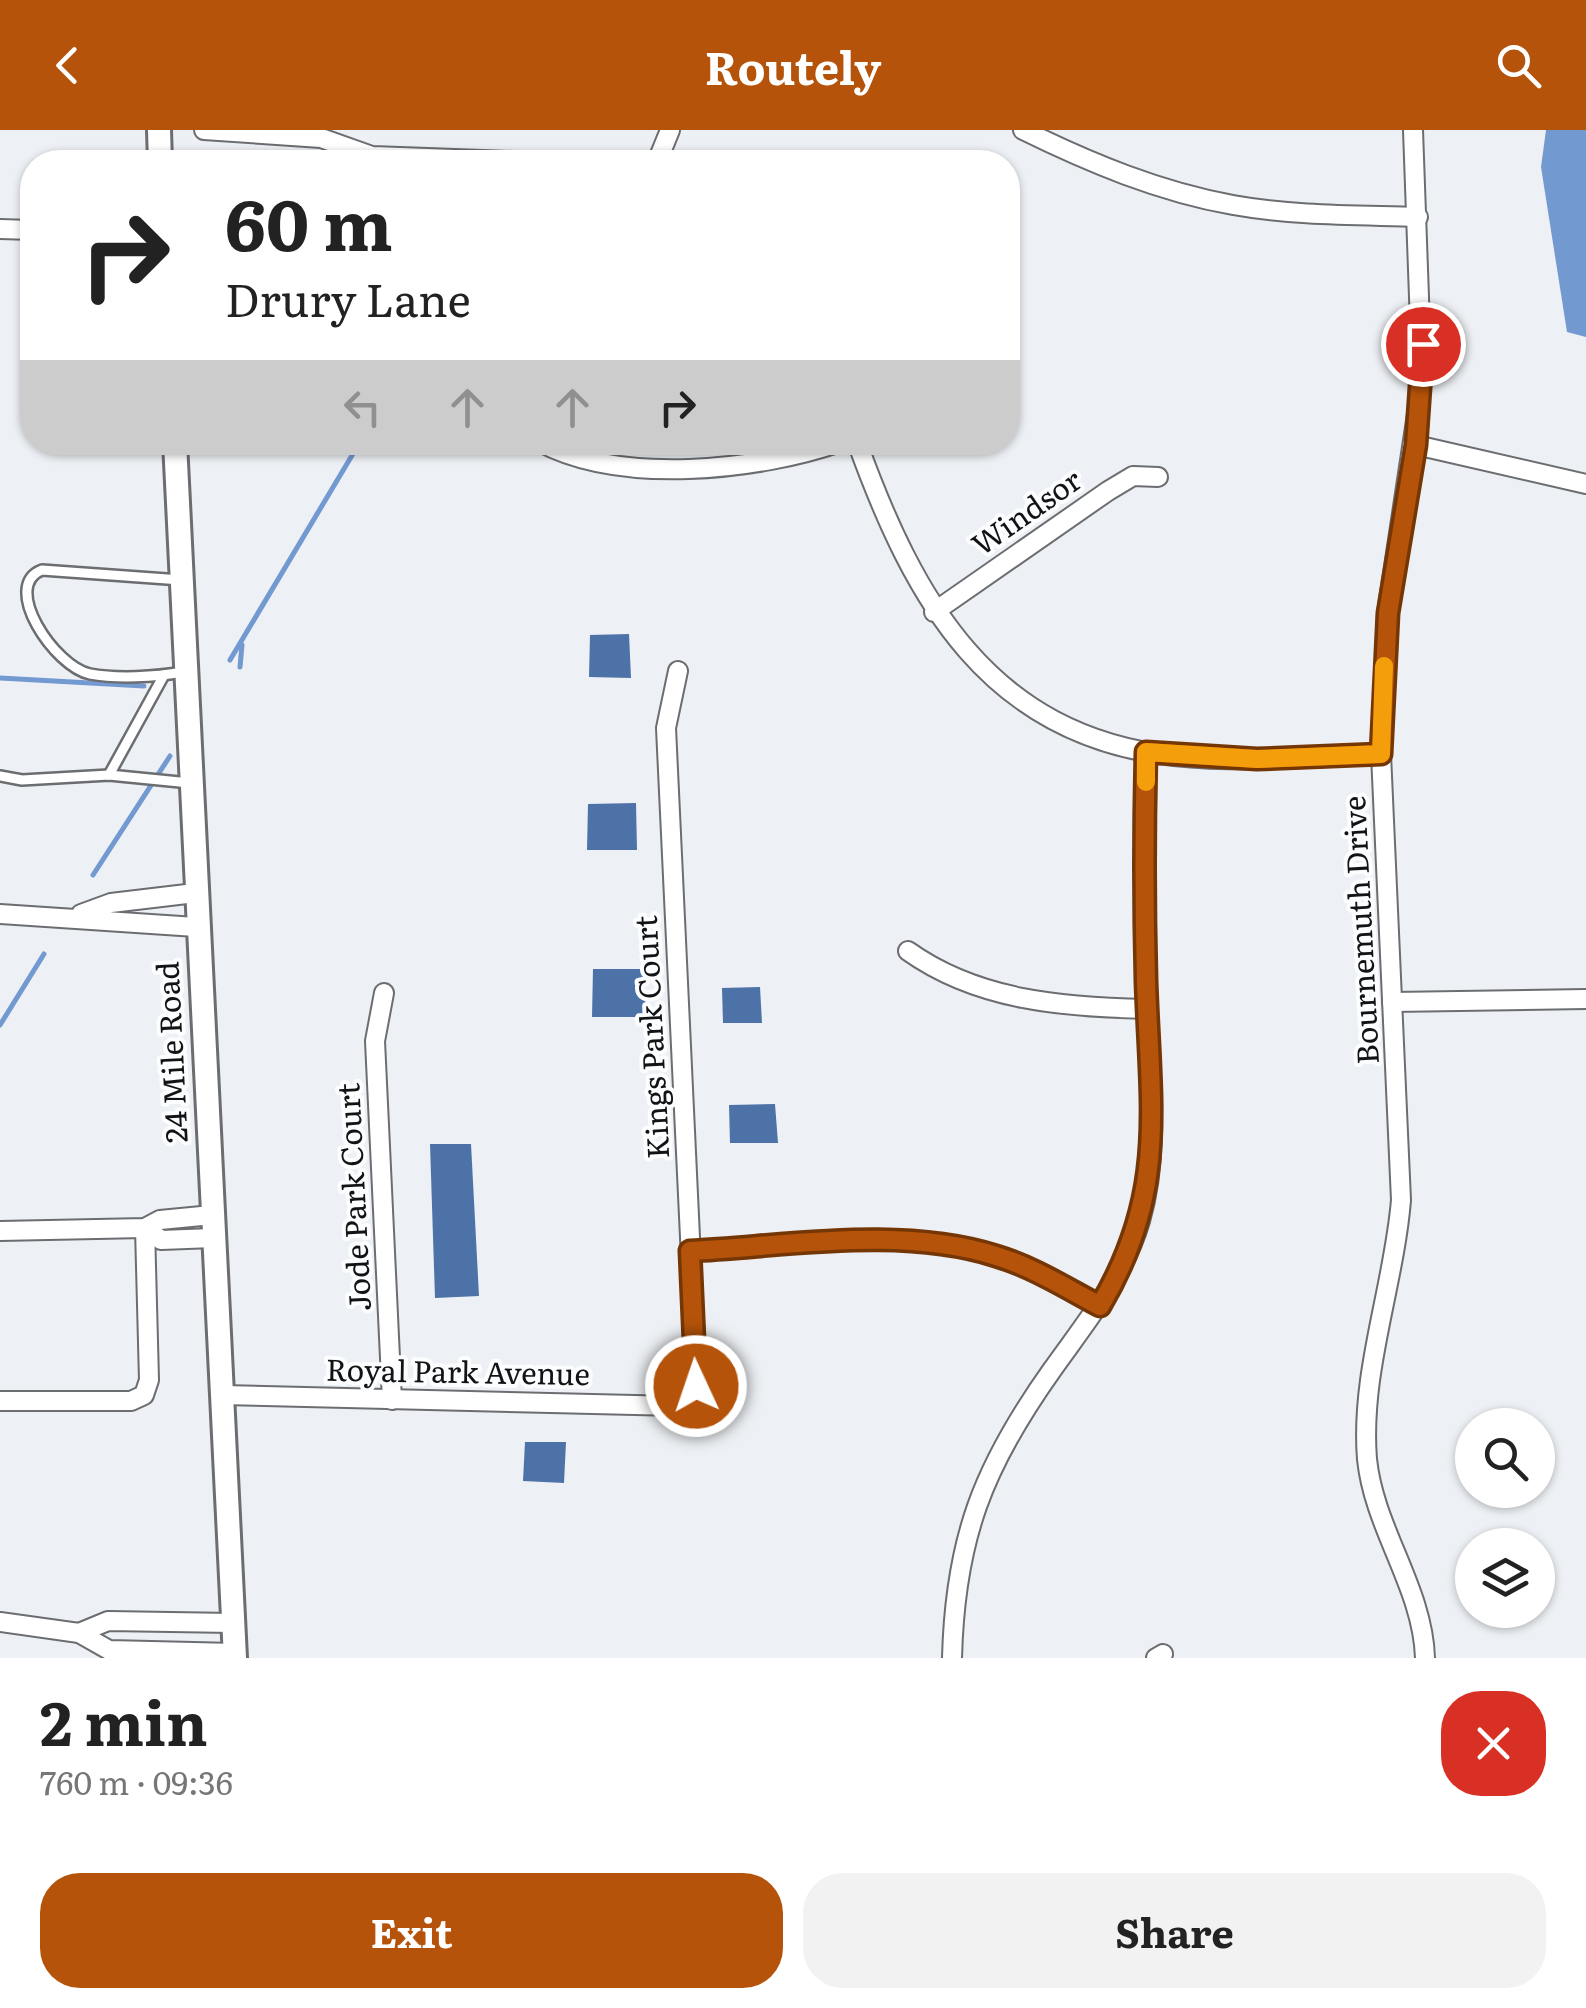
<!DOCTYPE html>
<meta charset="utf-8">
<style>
body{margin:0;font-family:Literata,serif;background:#f2f2f2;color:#222;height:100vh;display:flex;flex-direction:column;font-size:38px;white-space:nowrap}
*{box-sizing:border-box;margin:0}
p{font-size:32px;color:#767676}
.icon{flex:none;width:55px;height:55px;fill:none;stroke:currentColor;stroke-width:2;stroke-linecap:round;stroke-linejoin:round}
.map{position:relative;height:1528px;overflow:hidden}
.sheet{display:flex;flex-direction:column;background:#fff;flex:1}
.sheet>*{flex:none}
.top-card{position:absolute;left:20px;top:20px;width:1000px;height:305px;border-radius:40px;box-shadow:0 2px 8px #0004;background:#fff;color:#222;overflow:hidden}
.buttons{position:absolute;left:1455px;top:1278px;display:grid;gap:20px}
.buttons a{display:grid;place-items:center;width:100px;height:100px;border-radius:50%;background:#fff;box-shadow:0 2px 8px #0004;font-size:50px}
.pin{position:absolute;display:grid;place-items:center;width:85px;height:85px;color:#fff;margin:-42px;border:5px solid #fff;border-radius:50%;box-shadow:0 2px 10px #0007}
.me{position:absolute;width:110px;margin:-55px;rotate:357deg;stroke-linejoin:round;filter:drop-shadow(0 0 8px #0008)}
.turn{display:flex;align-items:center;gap:35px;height:210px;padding:0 40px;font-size:45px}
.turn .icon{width:130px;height:130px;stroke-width:2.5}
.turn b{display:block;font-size:70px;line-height:85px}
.lanes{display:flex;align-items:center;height:95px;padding:0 40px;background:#0003;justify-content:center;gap:50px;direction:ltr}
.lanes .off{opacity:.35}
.round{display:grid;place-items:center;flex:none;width:105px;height:105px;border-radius:40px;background:#f2f2f2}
.headline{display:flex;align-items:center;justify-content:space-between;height:170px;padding:0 40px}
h1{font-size:60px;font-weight:700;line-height:75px}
.primary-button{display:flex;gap:20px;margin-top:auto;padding:20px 40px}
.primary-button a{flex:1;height:115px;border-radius:40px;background:#b45309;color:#fff;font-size:40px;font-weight:700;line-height:115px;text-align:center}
.primary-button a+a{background:#f2f2f2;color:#222}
header{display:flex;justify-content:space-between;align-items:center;height:130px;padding:0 40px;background:#b45309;color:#fff;font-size:45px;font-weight:700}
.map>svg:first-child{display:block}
.water{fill:#7399d1}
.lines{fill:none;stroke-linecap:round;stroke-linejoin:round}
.stream{stroke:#7399d1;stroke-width:5}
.building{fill:#4d72a7}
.service-casing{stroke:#6b6d70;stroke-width:14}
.minor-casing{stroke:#6b6d70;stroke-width:22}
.tertiary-casing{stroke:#6b6d70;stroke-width:28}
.service{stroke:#fff;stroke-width:9}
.minor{stroke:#fff;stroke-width:18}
.tertiary{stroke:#fff;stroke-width:22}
.route-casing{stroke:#753606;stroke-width:25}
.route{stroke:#b45309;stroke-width:18}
.slow{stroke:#f59e0b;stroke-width:18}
.labels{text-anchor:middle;stroke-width:8;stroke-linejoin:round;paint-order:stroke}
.street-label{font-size:30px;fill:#121314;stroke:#fcfdfe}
</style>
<header><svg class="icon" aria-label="back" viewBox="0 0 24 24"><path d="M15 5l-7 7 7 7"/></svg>Routely<svg class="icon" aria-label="search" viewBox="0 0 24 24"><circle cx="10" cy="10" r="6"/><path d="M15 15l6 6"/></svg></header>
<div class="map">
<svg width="1586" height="1528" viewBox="0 0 1586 1528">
<rect width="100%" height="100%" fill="#edf0f4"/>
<polygon class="water" points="1546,0 1586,0 1586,207 1567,202 1541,37"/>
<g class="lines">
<g class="stream">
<polyline points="230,530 360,312"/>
<polyline points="240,537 242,515"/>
<polyline points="0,548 144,556"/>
<polyline points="93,745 170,626"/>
<polyline points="0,895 44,824"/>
</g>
</g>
<g class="building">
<polygon points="629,504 631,548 589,547 590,505"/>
<polygon points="636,673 637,720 587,720 588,674"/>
<polygon points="593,839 644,839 646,887 592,887"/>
<polygon points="760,857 762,893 723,893 722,858"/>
<polygon points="775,974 778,1013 730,1013 729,975"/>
<polygon points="430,1014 471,1014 479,1166 435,1168"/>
<polygon points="525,1312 566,1312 564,1353 523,1351"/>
</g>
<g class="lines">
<g class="service-casing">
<g id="service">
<path d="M 181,450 L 42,440 C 0,456 55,537 90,544 C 117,549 155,547 183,542"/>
<polyline points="109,645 164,545"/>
<polyline points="0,646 22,650 109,645 190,653"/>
</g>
</g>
<g class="minor-casing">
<g id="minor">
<polyline points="204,0 321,8 372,26 540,32"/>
<path d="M 1023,0 C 1090,33 1160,62 1233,75 C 1294,86 1357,85 1418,87"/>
<path d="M 1413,0 L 1422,251 L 1387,483 L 1381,624 L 1401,1070 C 1394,1156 1360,1242 1367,1329 C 1374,1399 1423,1458 1425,1528"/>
<polyline points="160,31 186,32"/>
<polyline points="657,32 670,0"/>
<polyline points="0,99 32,100"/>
<path d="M 540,312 C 620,355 757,341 840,312"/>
<path d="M 857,312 C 914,470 989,606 1174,626 C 1242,633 1312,628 1381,624"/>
<polyline points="1416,315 1586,354"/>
<polyline points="934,482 1108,361 1133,346 1158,347"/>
<polyline points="0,784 196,797"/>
<polyline points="81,784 111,773 195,763"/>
<path d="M 908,821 C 978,871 1064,877 1147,879"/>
<polyline points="384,863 375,911 392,1270"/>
<polyline points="1392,872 1586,869"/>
<polyline points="145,1098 161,1110 213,1108"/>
<polyline points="0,1101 145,1098 160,1090 212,1085"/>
<path d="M 691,1121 C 788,1116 901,1096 996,1126 C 1033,1137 1066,1157 1100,1176"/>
<polyline points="222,1265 677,1276 691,1270 697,1256 666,598 678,541"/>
<polyline points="0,1271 131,1271 144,1265 149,1250 145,1098"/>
<polyline points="0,1492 79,1503 109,1520 235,1523"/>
<polyline points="79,1503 108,1491 233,1493"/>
<path d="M 952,1528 C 955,1409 983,1337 1052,1240 C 1086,1192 1123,1148 1140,1091 C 1160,1022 1150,950 1147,880 C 1144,793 1144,708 1147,622"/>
<polyline points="1156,1528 1163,1524"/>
</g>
</g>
<g class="tertiary-casing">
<g id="tertiary">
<polyline points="159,0 160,32"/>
<polyline points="175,312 235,1528"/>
</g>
</g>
<use href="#service" class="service"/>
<use href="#minor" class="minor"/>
<use href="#tertiary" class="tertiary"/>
</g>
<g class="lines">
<g class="route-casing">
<path id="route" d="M 696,1256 L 690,1121 C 788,1116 901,1096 996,1126 C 1033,1137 1066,1158 1100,1176 C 1168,1062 1150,976 1146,851 C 1144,774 1144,698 1146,622 L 1257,629 L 1381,624 L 1388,483 L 1416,315 L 1423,214"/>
</g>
<use href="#route" class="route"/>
<polyline class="slow" points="1146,652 1146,622 1257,629 1381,624 1384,536"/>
</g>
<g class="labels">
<g class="street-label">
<text transform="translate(1027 383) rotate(-35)" y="10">Windsor</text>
<text transform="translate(1362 800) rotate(-93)" y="10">Bournemuth Drive</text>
<text transform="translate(653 907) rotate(-93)" y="10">Kings Park Court</text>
<text transform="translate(173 922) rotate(-93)" y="10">24 Mile Road</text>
<text transform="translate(355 1067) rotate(-93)" y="10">Jode Park Court</text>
<text transform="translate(458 1243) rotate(1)" y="10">Royal Park Avenue</text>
</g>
</g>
</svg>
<div class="buttons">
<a><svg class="icon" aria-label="search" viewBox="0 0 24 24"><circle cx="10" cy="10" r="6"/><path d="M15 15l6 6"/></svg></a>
<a><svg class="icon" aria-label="layers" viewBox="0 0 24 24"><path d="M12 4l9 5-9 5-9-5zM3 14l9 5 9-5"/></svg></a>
</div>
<div class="pin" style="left:1423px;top:214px;background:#d93025"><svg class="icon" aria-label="arrive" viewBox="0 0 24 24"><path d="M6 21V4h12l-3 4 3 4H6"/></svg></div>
<svg class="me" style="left:696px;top:1256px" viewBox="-20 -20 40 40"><circle r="17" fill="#b45309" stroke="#fff" stroke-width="3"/><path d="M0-11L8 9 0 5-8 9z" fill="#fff"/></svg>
<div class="top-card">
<div class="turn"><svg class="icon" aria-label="right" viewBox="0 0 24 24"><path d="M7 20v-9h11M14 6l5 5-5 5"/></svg><div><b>60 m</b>Drury Lane</div></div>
<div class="lanes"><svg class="icon off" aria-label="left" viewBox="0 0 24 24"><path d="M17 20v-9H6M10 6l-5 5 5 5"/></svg><svg class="icon off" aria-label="ahead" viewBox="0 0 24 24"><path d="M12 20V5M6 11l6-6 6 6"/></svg><svg class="icon off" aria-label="ahead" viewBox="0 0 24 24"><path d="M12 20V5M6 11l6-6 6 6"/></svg><svg class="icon" aria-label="right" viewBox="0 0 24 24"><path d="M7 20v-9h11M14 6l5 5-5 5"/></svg></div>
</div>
</div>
<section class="sheet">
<div class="headline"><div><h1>2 min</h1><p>760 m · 09:36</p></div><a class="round" style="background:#d93025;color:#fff"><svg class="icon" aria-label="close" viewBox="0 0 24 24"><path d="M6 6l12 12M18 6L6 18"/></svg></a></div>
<div class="primary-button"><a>Exit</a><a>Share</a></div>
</section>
